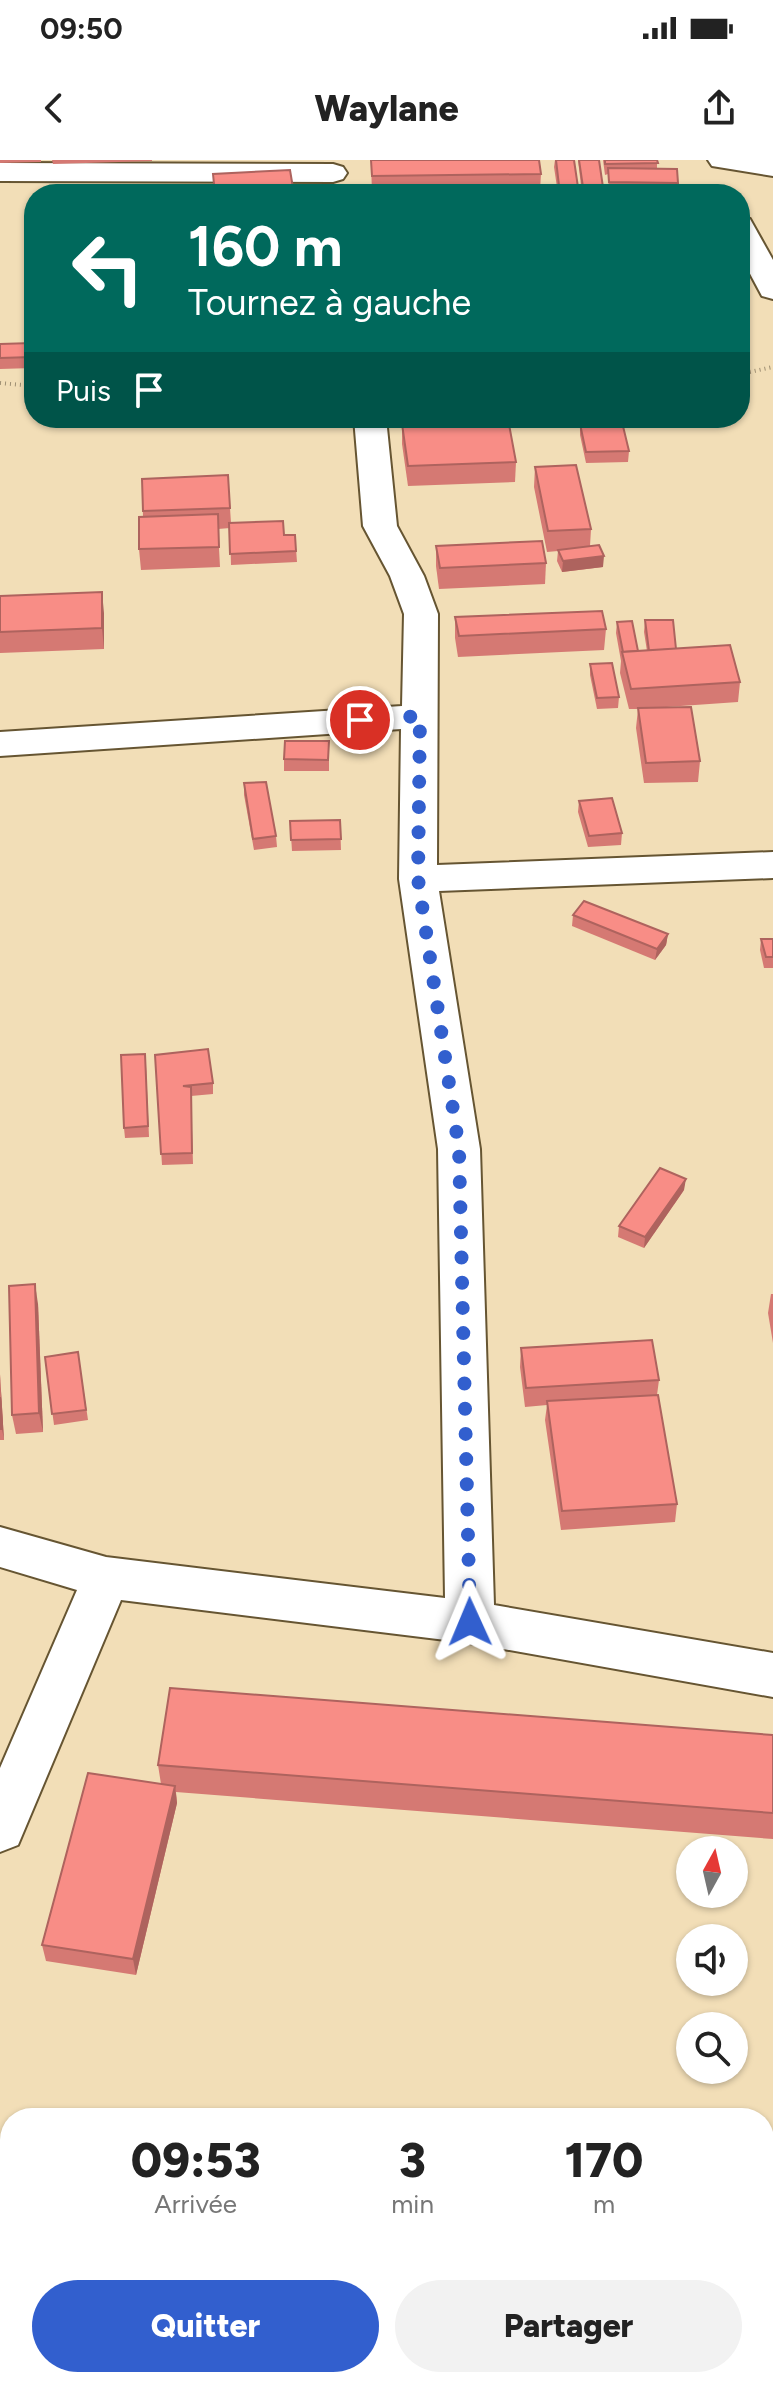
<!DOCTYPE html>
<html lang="fr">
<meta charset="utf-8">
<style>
body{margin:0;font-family:Figtree,sans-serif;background:#f2f2f2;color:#222;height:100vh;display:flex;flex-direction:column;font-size:30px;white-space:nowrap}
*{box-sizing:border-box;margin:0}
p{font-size:26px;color:#767676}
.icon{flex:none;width:44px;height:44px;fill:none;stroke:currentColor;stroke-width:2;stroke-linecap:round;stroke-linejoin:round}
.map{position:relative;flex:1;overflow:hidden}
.side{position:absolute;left:0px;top:1948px;width:774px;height:280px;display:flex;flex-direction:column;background:#fff;border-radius:32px 32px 0 0;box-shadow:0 2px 6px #0004}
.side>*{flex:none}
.guide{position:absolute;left:24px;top:24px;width:726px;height:244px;border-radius:32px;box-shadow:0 2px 6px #0004;background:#00695c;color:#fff;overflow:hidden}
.needle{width:52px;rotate:8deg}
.tools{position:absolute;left:676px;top:1676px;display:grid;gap:16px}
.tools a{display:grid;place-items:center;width:72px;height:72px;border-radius:50%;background:#fff;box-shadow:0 2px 6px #0004;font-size:40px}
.pin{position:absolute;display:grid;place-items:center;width:68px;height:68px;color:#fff;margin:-34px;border:4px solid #fff;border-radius:50%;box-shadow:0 2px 8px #0007}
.me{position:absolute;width:88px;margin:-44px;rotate:359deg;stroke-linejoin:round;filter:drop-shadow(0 0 6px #0008)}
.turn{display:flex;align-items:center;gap:28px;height:168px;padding:0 32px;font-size:36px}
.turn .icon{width:104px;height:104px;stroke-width:2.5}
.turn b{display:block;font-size:56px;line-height:68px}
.then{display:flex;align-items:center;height:76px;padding:0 32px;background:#0003;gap:16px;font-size:30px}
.eta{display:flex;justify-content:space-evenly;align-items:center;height:136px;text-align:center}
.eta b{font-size:48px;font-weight:800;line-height:56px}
.button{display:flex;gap:16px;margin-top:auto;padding:16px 32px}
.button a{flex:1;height:92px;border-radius:48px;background:#325fce;color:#fff;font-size:32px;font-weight:800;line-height:92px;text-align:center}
.button a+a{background:#f2f2f2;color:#222}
.status{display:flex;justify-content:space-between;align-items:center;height:56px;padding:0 40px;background:#fff;direction:ltr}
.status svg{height:22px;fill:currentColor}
header{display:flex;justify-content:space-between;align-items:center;height:104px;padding:0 32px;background:#fff;font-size:36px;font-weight:800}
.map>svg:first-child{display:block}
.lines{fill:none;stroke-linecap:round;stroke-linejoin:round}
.minor-casing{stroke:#665532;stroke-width:4}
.path{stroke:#9e8f73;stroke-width:4;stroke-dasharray:1 4;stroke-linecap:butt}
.minor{fill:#fff;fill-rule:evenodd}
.wall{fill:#d57973}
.shaded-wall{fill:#ae635e}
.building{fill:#f88d86;stroke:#ae635e;stroke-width:2}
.route{stroke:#325fce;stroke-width:14;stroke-dasharray:0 25.2}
</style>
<div class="status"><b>09:50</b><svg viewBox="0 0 49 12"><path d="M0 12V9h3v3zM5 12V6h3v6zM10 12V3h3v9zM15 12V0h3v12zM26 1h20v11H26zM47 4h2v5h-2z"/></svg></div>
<header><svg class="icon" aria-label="back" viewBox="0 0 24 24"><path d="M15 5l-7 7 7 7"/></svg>Waylane<svg class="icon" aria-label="share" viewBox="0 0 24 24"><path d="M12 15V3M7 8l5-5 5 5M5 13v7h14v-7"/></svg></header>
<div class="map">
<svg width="773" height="2228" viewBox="0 0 773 2228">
<rect width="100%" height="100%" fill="#f2deb7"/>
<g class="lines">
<g class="minor-casing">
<g id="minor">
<polygon points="708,0 773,0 773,16 712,6"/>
<polygon points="0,3 333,4 343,7 347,13 343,19 333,22 0,21"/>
<polygon points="740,56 750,59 773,100 773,139 762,136 740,95"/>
<polygon points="354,258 386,258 397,366 424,416 438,454 437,705 773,692 773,718 439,731 480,989 494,1445 773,1493 773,1537 470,1483 121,1440 18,1685 0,1692 0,1608 77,1430 0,1407 0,1367 106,1397 445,1438 438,989 399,719 401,569 0,596 0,572 402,546 404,454 390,416 363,366"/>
</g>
</g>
<g class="path">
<polyline points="740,214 773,207"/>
<polyline points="0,223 34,226"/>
<polyline points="532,258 565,265 584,258"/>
</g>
<use href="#minor" class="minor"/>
</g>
<g class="wall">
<polygon points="0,0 41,0 41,2 0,3"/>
<polygon points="52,0 152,0 152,1 53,4"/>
<polygon points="371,0 541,14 540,30 509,34 372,34"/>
<polygon points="555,0 574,0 579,34 558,34 554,7"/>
<polygon points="578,0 599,0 604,34 582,34"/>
<polygon points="603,0 657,0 657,8 678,23 680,34 609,33 608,14 605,15"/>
<polygon points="32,183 34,194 33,208 0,209 0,184"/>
<polygon points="402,264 516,302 515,322 408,326 402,284"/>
<polygon points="580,264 629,291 628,302 586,303 580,275"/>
<polygon points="535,307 591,369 590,386 603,407 562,412 557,401 558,391 547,392 534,327"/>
<polygon points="142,319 230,348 231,363 284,375 295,375 297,402 231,405 230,368 218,369 220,407 141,410 139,389 143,357"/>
<polygon points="436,386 546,403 545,424 439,429 436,406"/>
<polygon points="0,436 104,453 104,489 0,493"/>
<polygon points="455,457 606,469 604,490 458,497 455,478"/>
<polygon points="645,460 676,489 740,522 738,542 652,548 700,601 698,622 644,623 636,568 638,549 629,549 620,513 621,501 616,473 617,462 638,491 647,491 644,472"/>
<polygon points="590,504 619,537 618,548 597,549 590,515"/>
<polygon points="329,581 329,611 284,611 284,599"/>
<polygon points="244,623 276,676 277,687 254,690 244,635"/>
<polygon points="579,641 622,673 621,685 588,687 578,652"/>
<polygon points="340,660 341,690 292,691 290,661"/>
<polygon points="573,755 668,774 666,785 655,800 572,766"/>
<polygon points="761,779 773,779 773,808 764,808 760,790"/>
<polygon points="155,895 213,923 213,934 191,936 193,1004 162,1005"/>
<polygon points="146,905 149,977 125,978 124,968"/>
<polygon points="684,1030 644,1088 618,1077 619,1066"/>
<polygon points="771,1134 773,1134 773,1183 768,1153"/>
<polygon points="38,1144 43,1272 16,1274 12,1255"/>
<polygon points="521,1188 659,1220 657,1235 677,1344 675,1362 561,1370 545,1260 547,1245 525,1247 520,1207"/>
<polygon points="78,1192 88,1260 54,1265 45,1197"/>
<polygon points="0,1214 4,1280 0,1280"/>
<polygon points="773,1575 773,1679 176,1632 177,1643 136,1815 46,1801 42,1785 161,1624 158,1605"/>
<polygon points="0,2137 10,2139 10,2218 135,2218 133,2228 0,2228"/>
</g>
<g class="shaded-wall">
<polygon points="604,396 603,407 562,412 563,401"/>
<polygon points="102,432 104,453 104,489 102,468"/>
<polygon points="668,774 666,785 655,800 657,789"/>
<polygon points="686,1019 684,1030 644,1088 645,1077"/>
<polygon points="35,1124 38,1144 43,1272 39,1253"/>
<polygon points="0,1214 4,1280 2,1269"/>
<polygon points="175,1626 177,1643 136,1815 133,1799"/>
<polygon points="129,2218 135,2218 133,2228 131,2228"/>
</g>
<g class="building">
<polygon points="371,0 539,0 541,14 372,16"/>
<polygon points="556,0 574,0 579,34 560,34"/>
<polygon points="579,0 599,0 604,34 584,34"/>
<polygon points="605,0 657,0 658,3 605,4"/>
<polygon points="608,8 677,9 678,23 609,22"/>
<polygon points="290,10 294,34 215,34 213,14"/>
<polygon points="139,26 172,26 171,34 138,34"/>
<polygon points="619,26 680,26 680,34 620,34"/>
<polygon points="510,30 552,30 553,34 510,34"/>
<polygon points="32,183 32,197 0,198 0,184"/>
<polygon points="508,259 516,302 408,306 402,264"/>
<polygon points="622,262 629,291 586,292 580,264"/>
<polygon points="576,305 591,369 548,371 535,307"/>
<polygon points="228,315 230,348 143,351 142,319"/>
<polygon points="218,354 219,387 139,389 139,357"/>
<polygon points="283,361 284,375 295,375 296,391 230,394 229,363"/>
<polygon points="542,381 546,403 440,408 436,386"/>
<polygon points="599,385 604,396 563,401 558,390"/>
<polygon points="102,432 102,468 0,472 0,436"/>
<polygon points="602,451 606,469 459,476 455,457"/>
<polygon points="645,460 673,460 676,489 649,491"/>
<polygon points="632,461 638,491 623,492 617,462"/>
<polygon points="730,485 740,522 631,529 622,492"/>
<polygon points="612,503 619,537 597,538 590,504"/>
<polygon points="691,547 700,601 646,603 638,548"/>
<polygon points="285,581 329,581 328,600 284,599"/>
<polygon points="266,622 276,676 253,679 244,623"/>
<polygon points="612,638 622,673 589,676 579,641"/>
<polygon points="340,660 341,679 291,680 290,661"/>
<polygon points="584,741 668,774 657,789 573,755"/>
<polygon points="761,779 773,779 773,797 766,797"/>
<polygon points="208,889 213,923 183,926 191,927 192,993 161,994 155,895"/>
<polygon points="145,894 148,966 124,968 121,895"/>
<polygon points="660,1008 686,1019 645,1077 619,1066"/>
<polygon points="35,1124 39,1253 12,1255 9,1126"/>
<polygon points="652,1180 659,1220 526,1228 521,1188"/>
<polygon points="78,1192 86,1250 52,1254 45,1197"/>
<polygon points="658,1235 677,1344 562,1351 547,1241"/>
<polygon points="0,1237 2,1269 0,1269"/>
<polygon points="170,1528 773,1575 773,1653 158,1605"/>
<polygon points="88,1613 175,1626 133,1799 42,1785"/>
<polygon points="0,2137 10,2139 10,2196 0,2194"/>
<polygon points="0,2201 10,2203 10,2218 77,2218 121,2228 0,2228"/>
</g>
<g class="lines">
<polyline class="route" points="360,560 420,556 418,719 459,989 470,1462"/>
</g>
</svg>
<div class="tools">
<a><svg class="needle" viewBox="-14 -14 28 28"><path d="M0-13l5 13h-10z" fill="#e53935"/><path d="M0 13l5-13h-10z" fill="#767676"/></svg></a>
<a><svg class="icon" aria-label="sound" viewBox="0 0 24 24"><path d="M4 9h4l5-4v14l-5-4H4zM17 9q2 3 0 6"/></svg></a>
<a><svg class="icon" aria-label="search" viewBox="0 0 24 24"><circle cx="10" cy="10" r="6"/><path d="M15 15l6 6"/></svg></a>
</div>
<div class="pin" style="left:360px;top:560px;background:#d93025"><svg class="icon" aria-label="arrive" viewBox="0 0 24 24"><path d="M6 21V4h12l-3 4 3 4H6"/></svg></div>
<svg class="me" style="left:470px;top:1462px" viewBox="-20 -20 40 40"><path d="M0-17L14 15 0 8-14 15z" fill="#325fce" stroke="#fff" stroke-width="4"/></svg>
<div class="guide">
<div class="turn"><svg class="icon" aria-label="left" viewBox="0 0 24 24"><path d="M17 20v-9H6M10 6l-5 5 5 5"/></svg><div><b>160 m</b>Tournez à gauche</div></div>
<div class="then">Puis<svg class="icon" aria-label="arrive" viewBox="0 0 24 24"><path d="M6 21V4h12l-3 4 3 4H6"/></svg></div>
</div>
<section class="side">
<div class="eta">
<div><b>09:53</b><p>Arrivée</p></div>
<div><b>3</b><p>min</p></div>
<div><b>170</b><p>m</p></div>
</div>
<div class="button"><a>Quitter</a><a>Partager</a></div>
</section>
</div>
